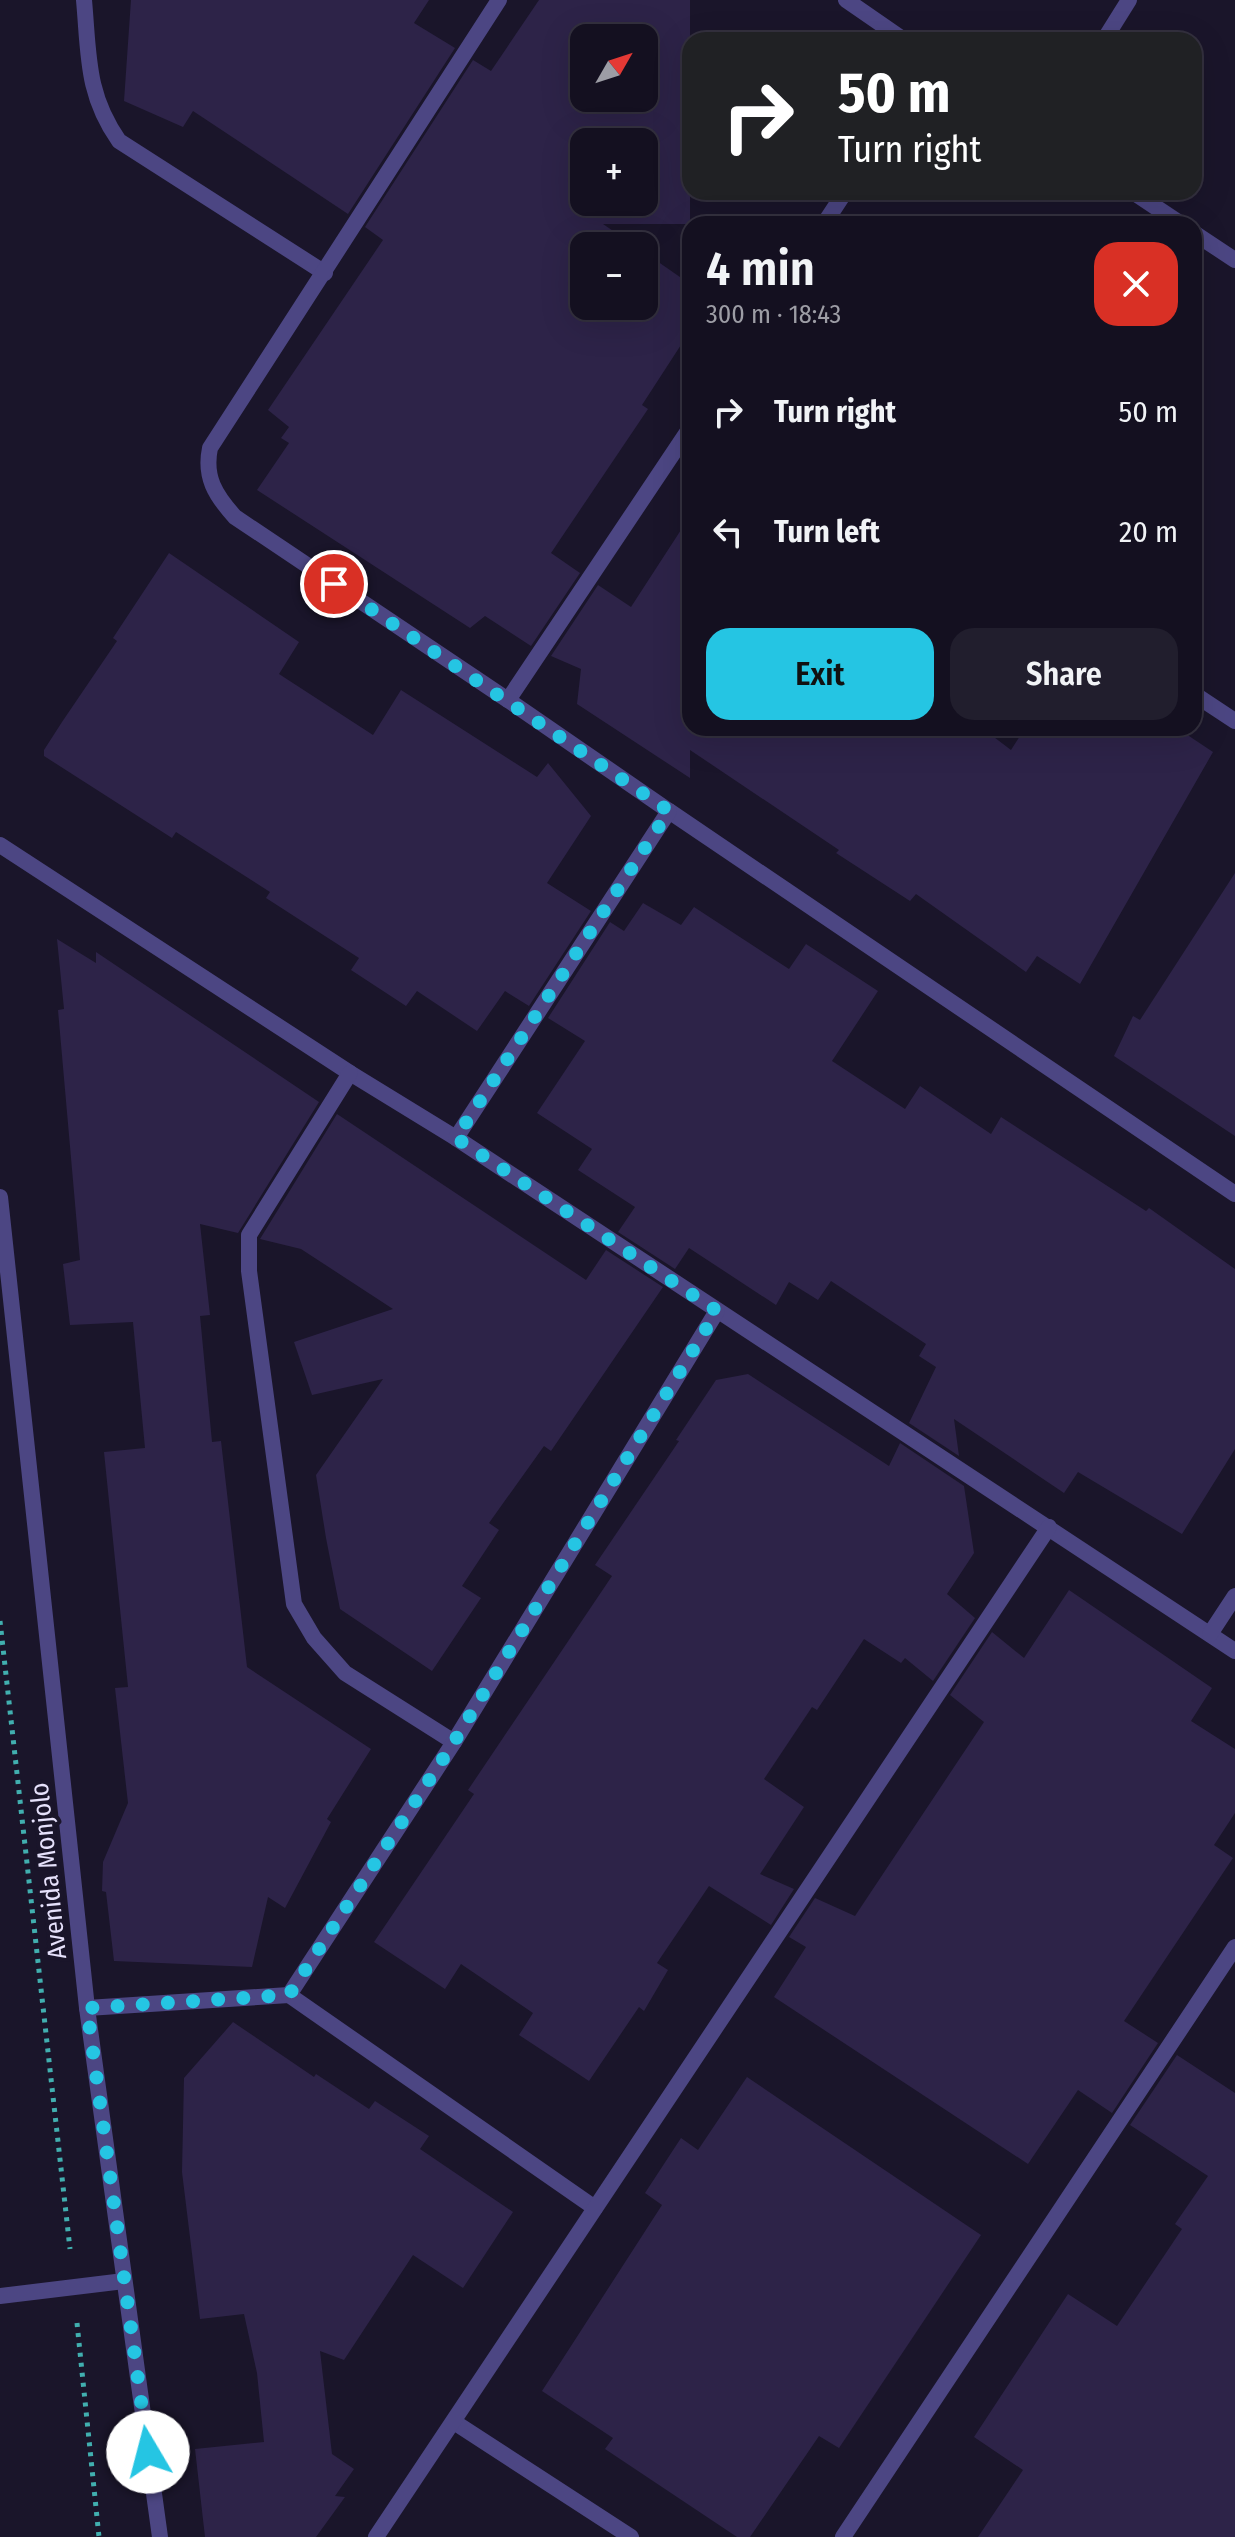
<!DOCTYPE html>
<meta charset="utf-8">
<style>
body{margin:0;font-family:"Fira Sans Condensed",sans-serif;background:#211e2d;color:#f1f3f6;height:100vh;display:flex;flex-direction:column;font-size:30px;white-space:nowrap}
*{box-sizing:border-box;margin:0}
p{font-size:26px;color:#9d9da5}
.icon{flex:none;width:44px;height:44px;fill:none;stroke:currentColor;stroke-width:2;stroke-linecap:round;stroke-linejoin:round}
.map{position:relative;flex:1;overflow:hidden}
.panel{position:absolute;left:682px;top:216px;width:520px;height:520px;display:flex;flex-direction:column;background:#141020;border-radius:24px;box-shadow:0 8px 32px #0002,0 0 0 2px #33303e}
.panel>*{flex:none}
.guide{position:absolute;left:682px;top:32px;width:520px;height:168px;border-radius:24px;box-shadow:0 8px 32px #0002,0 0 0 2px #33303e;background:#202124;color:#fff;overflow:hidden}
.needle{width:52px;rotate:51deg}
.controls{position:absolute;left:570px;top:24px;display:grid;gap:16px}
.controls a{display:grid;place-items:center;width:88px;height:88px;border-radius:16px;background:#141020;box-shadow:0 8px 32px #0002,0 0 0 2px #33303e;font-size:40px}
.pin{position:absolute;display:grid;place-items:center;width:68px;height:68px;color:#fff;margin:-34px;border:4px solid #fff;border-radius:50%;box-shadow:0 2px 8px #0007}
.me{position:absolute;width:88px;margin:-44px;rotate:352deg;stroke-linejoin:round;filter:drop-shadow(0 0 6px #0008)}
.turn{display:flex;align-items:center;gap:28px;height:168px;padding:0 24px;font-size:36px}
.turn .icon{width:104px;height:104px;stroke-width:2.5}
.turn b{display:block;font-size:56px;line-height:68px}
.round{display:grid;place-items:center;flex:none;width:84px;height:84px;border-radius:24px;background:#211e2d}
.summary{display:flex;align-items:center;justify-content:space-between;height:136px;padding:0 24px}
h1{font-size:48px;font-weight:600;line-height:60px}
.primary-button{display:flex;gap:16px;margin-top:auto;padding:16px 24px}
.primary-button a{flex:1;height:92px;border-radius:24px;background:#25c5e3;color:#111;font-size:32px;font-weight:600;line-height:92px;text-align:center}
.primary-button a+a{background:#211e2d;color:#f1f3f6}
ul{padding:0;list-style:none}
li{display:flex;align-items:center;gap:24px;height:120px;padding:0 24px}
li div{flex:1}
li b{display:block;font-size:30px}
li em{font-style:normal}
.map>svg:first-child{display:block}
.building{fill:#2d2348;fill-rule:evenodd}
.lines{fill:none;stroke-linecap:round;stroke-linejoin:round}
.path{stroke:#41afaf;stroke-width:5;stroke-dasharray:4 6;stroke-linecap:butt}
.minor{stroke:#4c4683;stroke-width:16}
.tertiary{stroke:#4c4683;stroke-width:16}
.route{stroke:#25c5e3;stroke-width:14;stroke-dasharray:0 25.2}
.labels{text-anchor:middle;stroke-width:8;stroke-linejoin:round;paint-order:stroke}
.street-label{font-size:26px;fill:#e6e1fb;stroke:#1a152a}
</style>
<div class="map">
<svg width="1235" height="2537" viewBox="0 0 1235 2537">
<rect width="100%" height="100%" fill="#1a152a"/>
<g class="building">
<polygon points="131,0 429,0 414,23 455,48 348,214 193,111 183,127 124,101"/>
<path d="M 539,0 L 690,0 L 690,224 L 603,224 L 635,246 L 584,246 L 584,306 L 644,306 L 644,252 L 690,284 L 690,331 L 642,405 L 648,409 L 551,553 L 580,573 L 531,646 L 485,616 L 470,628 L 257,490 L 289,443 L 281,438 L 289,427 L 268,410 L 383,240 L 365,227 L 473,60 L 491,71 ZM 584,38 L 644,38 L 644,98 L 584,98 ZM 584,142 L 644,142 L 644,202 L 584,202 Z"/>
<polygon points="690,516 690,728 982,728 1011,750 1025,728 1177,728 1213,752 1080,984 1037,956 1026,972 916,894 910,901 836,853 839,850 690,750 690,778 577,704 581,669 551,656 598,585 631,607"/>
<polygon points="169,553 299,642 279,674 373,735 401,690 537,777 548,763 591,816 547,883 591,911 529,1006 505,991 477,1031 417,991 406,1006 351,970 359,958 266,898 270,892 176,832 172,838 44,756 44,750 62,722 117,641 113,638"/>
<polygon points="1235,873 1235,1136 1114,1056 1133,1016 1140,1020"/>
<polygon points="643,903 681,925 694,907 789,969 806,944 878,991 832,1061 905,1109 920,1086 991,1134 1001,1117 1146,1211 1149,1208 1235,1269 1235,1449 1182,1534 1078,1472 1064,1493 954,1419 959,1456 909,1423 936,1367 919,1356 926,1344 831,1281 818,1300 789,1282 776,1305 689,1248 675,1269 618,1232 635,1207 578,1170 592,1149 537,1113 585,1041 548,1018 610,922 624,931"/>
<polygon points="57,939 96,963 96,952 319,1102 238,1233 200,1224 210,1315 200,1316 212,1442 221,1441 247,1667 371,1749 327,1819 331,1822 285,1908 268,1897 252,1967 114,1961 106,1892 102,1891 103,1862 128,1803 115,1688 128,1687 104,1452 145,1448 133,1322 70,1325 63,1264 80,1260 58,1010 64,1009"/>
<polygon points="337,1114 586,1280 606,1250 663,1287 551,1451 544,1446 489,1523 499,1530 462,1586 481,1598 432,1671 340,1609 326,1538 316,1475 383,1379 312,1395 294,1342 393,1309 301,1249 260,1239"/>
<polygon points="748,1374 889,1466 900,1443 964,1486 974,1553 947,1594 975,1618 933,1681 905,1658 901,1663 864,1639 817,1710 812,1707 764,1779 804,1807 760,1874 794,1889 771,1925 709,1886 657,1963 668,1970 644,2011 639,2007 589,2081 519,2035 533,2013 461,1964 445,1989 374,1942 474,1794 468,1790 612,1576 595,1565 679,1441 676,1440 716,1380"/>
<polygon points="1069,1590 1212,1688 1191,1721 1235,1749 1235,1813 1214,1845 1233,1858 1124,2021 1158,2043 1112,2113 1078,2090 1028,2164 774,1997 806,1947 789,1937 815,1898 855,1916 984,1722 950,1695 992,1632 1024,1658"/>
<polygon points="233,2022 314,2077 316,2074 369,2109 375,2101 429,2136 420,2149 513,2212 463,2288 413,2255 344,2360 320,2351 332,2454 354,2469 335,2496 345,2497 316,2537 205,2537 195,2449 264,2442 257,2373 244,2314 200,2319 182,2172 184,2078"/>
<polygon points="1177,2055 1235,2093 1235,2537 978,2537 1023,2470 974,2437 1068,2294 1117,2326 1182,2229 1175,2224 1208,2176 1130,2125"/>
<polygon points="747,2077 981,2235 839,2448 819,2436 750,2537 737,2537 605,2449 613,2438 542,2391 662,2205 645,2193 681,2138 698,2150"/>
</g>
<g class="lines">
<g class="path">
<polyline points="0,1621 70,2249"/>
<polyline points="77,2323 99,2537"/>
</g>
<g class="minor">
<path d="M 84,0 C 89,55 86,94 119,141 L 325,273"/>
<path d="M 499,0 L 210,448 C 204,477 215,495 235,517 L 508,700"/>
<polyline points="846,0 904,40"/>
<polyline points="1104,40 1129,0"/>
<polyline points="1133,192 1181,224"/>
<polyline points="824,224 845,192"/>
<polyline points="1194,233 1235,260"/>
<polyline points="1194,694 1235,721"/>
<polyline points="669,811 1235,1194"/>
<polyline points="0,845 350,1073 456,1138 1235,1651"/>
<polyline points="350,1073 249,1235 249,1271 294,1604 314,1638 345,1673 454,1742"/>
<polyline points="456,1138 669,811 508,700 690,428"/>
<polyline points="1210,1634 1235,1596"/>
<polyline points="87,2008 289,1995"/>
<polyline points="595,2208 289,1995 454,1742 717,1311"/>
<polyline points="0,2296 124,2281"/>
<polyline points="454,2422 631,2537"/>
<polyline points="376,2537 1049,1527"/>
<polyline points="843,2537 1235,1947"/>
</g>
<polyline class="tertiary" points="0,1197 87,2008 160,2537"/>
</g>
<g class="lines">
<polyline class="route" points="148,2452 87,2008 289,1995 454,1742 717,1311 456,1138 669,811 334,584"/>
</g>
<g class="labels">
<g class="street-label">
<text transform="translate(48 1871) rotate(-96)" y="9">Avenida Monjolo</text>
</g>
</g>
</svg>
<div class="controls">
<a><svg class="needle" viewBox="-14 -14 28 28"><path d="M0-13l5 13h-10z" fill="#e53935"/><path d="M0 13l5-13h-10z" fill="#9d9da5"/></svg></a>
<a>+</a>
<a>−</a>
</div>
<div class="pin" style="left:334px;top:584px;background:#d93025"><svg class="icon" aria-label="arrive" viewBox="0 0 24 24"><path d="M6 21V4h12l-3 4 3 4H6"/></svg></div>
<svg class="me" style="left:148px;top:2452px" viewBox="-20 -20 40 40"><circle r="19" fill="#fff"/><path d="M0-13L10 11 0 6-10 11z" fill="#25c5e3"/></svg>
<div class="guide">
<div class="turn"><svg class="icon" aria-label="right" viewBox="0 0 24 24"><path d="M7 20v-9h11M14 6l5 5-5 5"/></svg><div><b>50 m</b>Turn right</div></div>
</div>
<section class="panel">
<div class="summary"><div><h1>4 min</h1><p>300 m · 18:43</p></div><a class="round" style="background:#d93025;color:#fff"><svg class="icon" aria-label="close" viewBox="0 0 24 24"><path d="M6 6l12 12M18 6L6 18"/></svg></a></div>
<ul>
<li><svg class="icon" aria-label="right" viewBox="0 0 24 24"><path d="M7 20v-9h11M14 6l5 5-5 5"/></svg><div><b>Turn right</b></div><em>50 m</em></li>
<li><svg class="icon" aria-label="left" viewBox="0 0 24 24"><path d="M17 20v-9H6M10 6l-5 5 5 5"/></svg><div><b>Turn left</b></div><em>20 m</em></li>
</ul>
<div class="primary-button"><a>Exit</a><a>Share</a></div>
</section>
</div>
